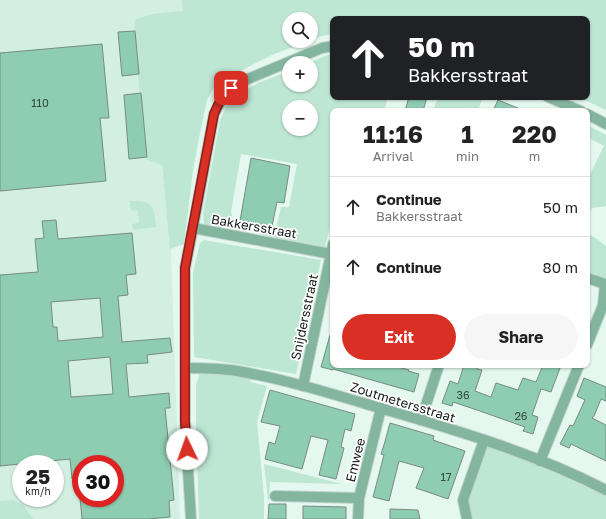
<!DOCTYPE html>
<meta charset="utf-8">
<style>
body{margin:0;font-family:"Golos Text",sans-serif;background:#f6f6f6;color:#222;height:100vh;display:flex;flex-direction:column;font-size:15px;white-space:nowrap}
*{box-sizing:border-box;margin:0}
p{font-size:13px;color:#767676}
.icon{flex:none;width:22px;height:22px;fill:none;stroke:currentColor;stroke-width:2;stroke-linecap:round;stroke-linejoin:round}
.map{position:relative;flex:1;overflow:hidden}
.panel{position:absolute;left:330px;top:108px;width:260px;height:260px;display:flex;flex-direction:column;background:#fff;border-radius:8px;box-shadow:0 1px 3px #0004}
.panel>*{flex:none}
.top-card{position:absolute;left:330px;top:16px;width:260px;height:84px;border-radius:8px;box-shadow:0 1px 3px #0004;background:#202124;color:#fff;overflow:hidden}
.buttons{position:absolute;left:282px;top:12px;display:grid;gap:8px}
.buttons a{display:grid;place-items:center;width:36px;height:36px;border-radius:50%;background:#fff;box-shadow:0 1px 3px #0004;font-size:20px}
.speed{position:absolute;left:12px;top:455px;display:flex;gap:8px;font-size:20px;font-weight:700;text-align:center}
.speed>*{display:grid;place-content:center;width:52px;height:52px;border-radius:50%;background:#fff;box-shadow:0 1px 3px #0004;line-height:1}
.speed small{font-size:10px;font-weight:400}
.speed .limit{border:6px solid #d22;background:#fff;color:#111}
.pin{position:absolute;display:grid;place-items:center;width:34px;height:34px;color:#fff;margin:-17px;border-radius:8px;box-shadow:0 2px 6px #0006}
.me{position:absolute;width:44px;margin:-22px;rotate:357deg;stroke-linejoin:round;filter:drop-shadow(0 0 3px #0008)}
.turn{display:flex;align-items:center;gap:14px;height:84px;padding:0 12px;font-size:18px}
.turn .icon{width:52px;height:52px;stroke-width:2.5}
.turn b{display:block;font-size:28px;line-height:34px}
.eta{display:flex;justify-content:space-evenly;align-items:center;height:68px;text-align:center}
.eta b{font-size:24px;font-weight:700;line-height:28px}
.primary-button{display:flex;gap:8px;margin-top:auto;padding:8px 12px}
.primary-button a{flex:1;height:46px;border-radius:24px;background:#d93025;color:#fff;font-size:16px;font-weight:700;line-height:46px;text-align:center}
.primary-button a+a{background:#f6f6f6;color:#222}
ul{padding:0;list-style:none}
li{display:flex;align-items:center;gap:12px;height:60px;padding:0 12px;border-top:1px solid #e0e0e0}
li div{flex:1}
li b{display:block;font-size:15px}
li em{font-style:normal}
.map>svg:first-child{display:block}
.built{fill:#d2efe2;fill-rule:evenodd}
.green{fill:#bde6d3;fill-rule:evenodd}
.building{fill:#8fcdb2;stroke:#788b82;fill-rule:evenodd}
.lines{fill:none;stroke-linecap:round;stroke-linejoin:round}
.minor-casing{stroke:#c3d5cd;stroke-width:12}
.minor{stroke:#84b59f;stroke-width:10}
.route-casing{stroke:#8d1f18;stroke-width:10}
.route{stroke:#d93025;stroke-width:7}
.labels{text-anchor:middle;stroke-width:3.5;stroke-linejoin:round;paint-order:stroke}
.number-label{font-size:11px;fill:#354a41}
.street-label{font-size:13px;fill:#171e1b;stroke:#fff}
</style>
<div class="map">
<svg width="606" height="519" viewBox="0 0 606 519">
<rect width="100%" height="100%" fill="#e4f8ef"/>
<path class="built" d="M 0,0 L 292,0 L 146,29 L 171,250 L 180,519 L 0,519 ZM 21,464 L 55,464 L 55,498 L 21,498 ZM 81,464 L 115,464 L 115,498 L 81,498 Z"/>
<g class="green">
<polygon points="182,0 606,0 606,110 578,97 587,97 587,19 333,19 333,34 322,36 311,40 311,19 289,19 289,41 309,41 274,54 228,77 214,87 207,100 201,128 193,170 184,244 170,249 162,165 146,159 134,30 136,19 152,14 183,11"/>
<path d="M 333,53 L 333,97 L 388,97 L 384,111 L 333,111 L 333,215 L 325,247 L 262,235 L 264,228 L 276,229 L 281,207 L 289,207 L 297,164 L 241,154 L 231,212 L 234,225 L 246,226 L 245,232 L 204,225 L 203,213 L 220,121 L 226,106 L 239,94 L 258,83 L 289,71 L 289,85 L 311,85 L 311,63 L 308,63 ZM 289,107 L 311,107 L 311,129 L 289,129 Z"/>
<polygon points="438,97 483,97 478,110 471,107 469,111 433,111"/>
<polygon points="587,125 606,135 606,206 592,208 587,218 587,180 604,146 587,137"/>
<path d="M 130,201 C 154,200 154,207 156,227 L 133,230 L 132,224 L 139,223 L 138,211 L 131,210 Z"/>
<polygon points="587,233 597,239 606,246 606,279 587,273"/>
<polygon points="204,240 321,260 296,374 194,357 193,272 200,243"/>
<polygon points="200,373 234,375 251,378 250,382 267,386 257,422 264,497 264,519 199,519 196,425 196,385"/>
<polygon points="487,444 558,474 606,496 606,519 471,519 467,500"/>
<polygon points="264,464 342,484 270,482 269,500 268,500"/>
<polygon points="13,500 23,505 33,519 0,519 0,501"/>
</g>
<g class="building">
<polygon points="135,31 139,74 122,76 118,32"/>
<polygon points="102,44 109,118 100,118 106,181 0,191 0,53"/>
<polygon points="141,93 147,157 129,159 124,95"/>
<polygon points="409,97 427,97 423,111 405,111"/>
<polygon points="498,100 525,111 493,111"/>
<polygon points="251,158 290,166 284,203 277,202 272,226 240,221"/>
<path d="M 56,220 L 58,239 L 132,233 L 136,274 L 126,275 L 128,295 L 118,296 L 122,342 L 170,338 L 172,352 L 147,355 L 148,363 L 126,364 L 129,397 L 169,393 L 170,408 L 165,408 L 174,500 L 169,501 L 170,517 L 148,519 L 82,519 L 80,498 L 115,498 L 115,464 L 81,464 L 81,478 L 72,479 L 70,459 L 0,466 L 0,275 L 38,272 L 35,239 L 44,238 L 42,221 ZM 100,298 L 103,337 L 58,341 L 57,327 L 53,327 L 51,302 ZM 110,357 L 113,394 L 71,397 L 68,361 Z"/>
<polygon points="330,335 333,335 333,365 390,365 409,370 408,371 419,374 414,392 333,369 333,370 321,367"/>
<polygon points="464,365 478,365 477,369 482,370 475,391 491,397 496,383 518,390 523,378 536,382 543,365 552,365 560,368 551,392 541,389 532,415 538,417 533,434 523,431 525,427 477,410 453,402 452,406 442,403 450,381 458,384"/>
<polygon points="584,378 606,387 606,401 601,399 594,416 592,418 606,425 606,461 571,444 569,448 560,444 570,425 573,426 585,400 577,396"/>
<polygon points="270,390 355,414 351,431 345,429 341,447 344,448 336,479 319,475 328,440 311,436 302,469 265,459 269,442 275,444 280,426 261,422"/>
<polygon points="390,423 434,436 433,440 465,451 448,499 416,488 424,468 399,461 389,501 373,497 384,455 381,454 384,445"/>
<polygon points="269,504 286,504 286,519 268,519"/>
<polygon points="303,506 346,507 346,519 303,519"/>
<polygon points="390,509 418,510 420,519 390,519"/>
</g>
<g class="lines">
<g class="minor-casing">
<g id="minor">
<polyline points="548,97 581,111"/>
<polyline points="587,114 606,124"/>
<polyline points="193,228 214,114 223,97 231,88 243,81 322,48 333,46"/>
<polyline points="587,278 605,284 603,305 606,306"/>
<polyline points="587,345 603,305"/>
<path d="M 185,368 C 202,368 220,368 237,371 C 289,380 339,396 390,411 C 463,432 538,455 606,490"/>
<polyline points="303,386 333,244"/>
<polyline points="421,420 439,365"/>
<polyline points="540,461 579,365"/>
<polyline points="275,496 359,498"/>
<polyline points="191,519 185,421 185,268 193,228 331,254"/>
<polyline points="358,519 359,498 381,408"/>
<polyline points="467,519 463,500 484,440"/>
</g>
</g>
<use href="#minor" class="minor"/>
</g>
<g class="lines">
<g class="route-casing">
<polyline id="route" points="187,449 185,421 185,268 214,114 222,96 231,88"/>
</g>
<use href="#route" class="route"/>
</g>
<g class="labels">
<g class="number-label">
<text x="40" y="107">110</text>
<text x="463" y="399">36</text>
<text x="521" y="420">26</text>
<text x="446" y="481">17</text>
</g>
<g class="street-label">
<text transform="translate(254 226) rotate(10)" y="5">Bakkersstraat</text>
<text transform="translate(304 317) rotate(-78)" y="5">Snijdersstraat</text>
<text transform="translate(403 402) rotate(17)" y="5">Zoutmetersstraat</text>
<text transform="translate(355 460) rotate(-76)" y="5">Emwee</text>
</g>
</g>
</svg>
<div class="buttons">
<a><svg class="icon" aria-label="search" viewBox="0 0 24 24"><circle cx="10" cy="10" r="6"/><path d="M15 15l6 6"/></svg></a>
<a>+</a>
<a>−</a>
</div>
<div class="speed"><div>25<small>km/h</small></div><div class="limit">30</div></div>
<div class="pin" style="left:231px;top:88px;background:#d93025"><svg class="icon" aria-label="arrive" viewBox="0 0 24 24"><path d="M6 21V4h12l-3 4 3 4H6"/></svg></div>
<svg class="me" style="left:187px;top:449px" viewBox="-20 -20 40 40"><circle r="19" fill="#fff"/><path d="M0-13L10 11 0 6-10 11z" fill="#d93025"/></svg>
<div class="top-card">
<div class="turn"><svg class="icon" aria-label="ahead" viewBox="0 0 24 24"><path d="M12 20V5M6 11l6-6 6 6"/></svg><div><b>50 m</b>Bakkersstraat</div></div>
</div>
<section class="panel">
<div class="eta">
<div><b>11:16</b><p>Arrival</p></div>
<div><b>1</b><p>min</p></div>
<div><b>220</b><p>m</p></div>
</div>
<ul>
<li><svg class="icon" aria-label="ahead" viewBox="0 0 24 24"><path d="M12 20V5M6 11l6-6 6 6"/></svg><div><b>Continue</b><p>Bakkersstraat</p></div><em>50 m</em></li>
<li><svg class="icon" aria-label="ahead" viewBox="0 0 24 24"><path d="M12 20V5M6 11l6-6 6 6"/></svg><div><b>Continue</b></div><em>80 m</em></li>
</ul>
<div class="primary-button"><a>Exit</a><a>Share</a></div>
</section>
</div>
